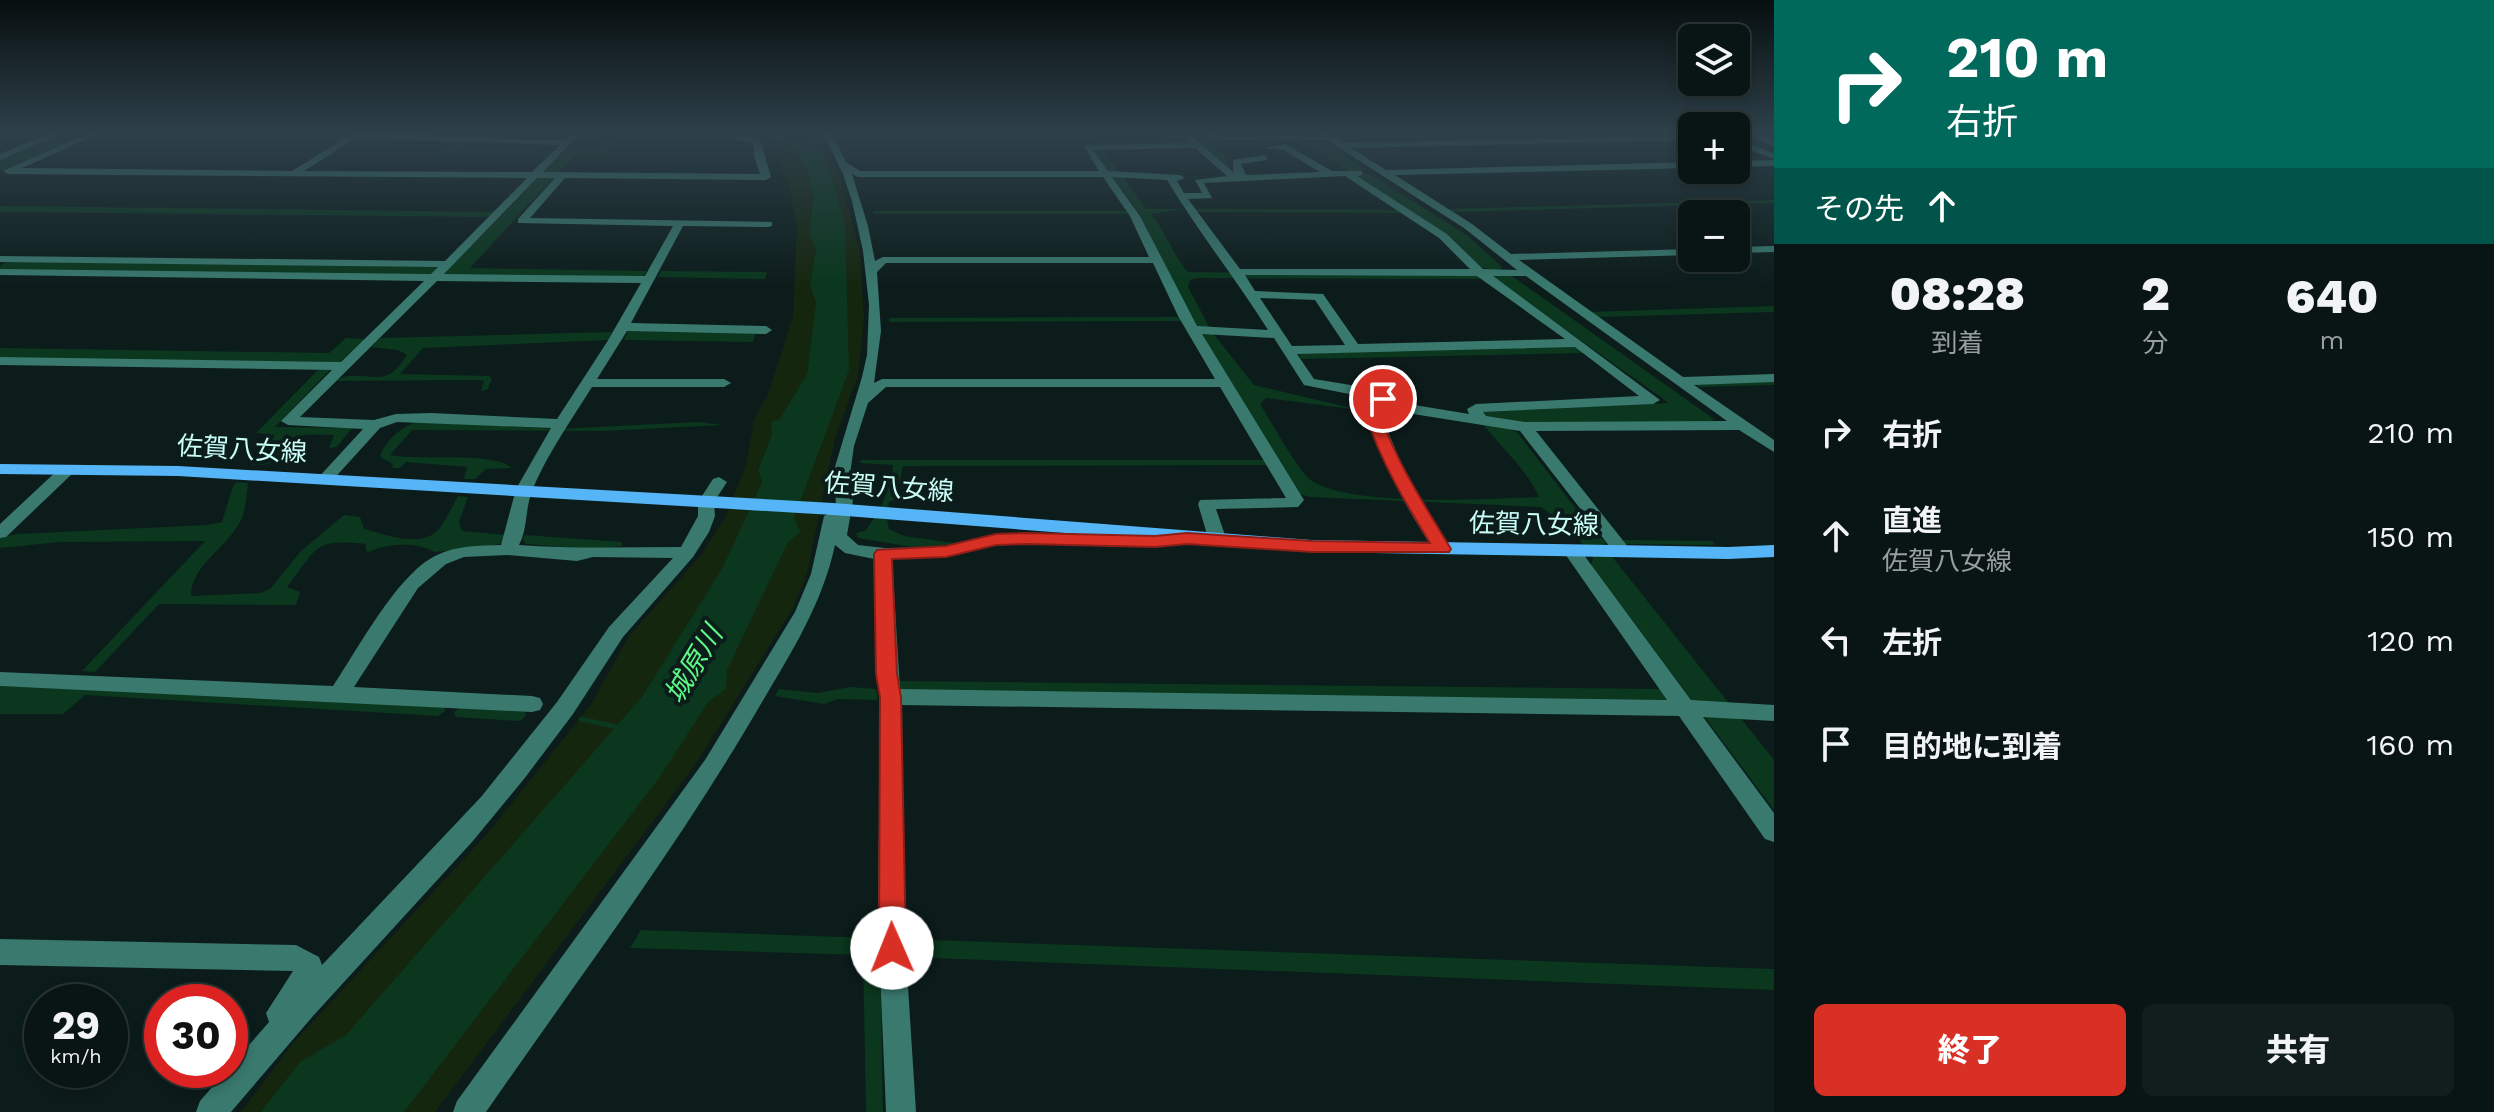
<!DOCTYPE html>
<html lang="ja">
<meta charset="utf-8">
<style>
body{margin:0;font-family:"Work Sans","Noto Sans JP",sans-serif;background:#121e1d;color:#f1f3f6;height:100vh;display:flex;flex-direction:column;font-size:30px;white-space:nowrap}
*{box-sizing:border-box;margin:0}
p{font-size:26px;color:#999fa0}
.icon{flex:none;width:44px;height:44px;fill:none;stroke:currentColor;stroke-width:2;stroke-linecap:round;stroke-linejoin:round}
.map{position:relative;flex:1;overflow:hidden}
.sheet{display:flex;flex-direction:column;background:#091514;width:720px}
.sheet>*{flex:none}
.hud{background:#00695c;color:#fff;overflow:hidden}
.controls{position:absolute;left:1678px;top:24px;display:grid;gap:16px}
.controls a{display:grid;place-items:center;width:72px;height:72px;border-radius:12px;background:#091514;box-shadow:0 4px 12px #0003,0 0 0 2px #293434;font-size:40px}
.speed{position:absolute;left:24px;top:984px;display:flex;gap:16px;font-size:40px;font-weight:700;text-align:center}
.speed>*{display:grid;place-content:center;width:104px;height:104px;border-radius:50%;background:#091514;box-shadow:0 4px 12px #0003,0 0 0 2px #293434;line-height:1}
.speed small{font-size:20px;font-weight:400}
.speed .limit{border:12px solid #d22;background:#fff;color:#111}
.pin{position:absolute;display:grid;place-items:center;width:68px;height:68px;color:#fff;margin:-34px;border:4px solid #fff;border-radius:50%;box-shadow:0 2px 8px #0007}
.me{position:absolute;width:88px;margin:-44px;rotate:359deg;stroke-linejoin:round;filter:drop-shadow(0 0 6px #0008)}
.turn{display:flex;align-items:center;gap:28px;height:168px;padding:0 40px;font-size:36px}
.turn .icon{width:104px;height:104px;stroke-width:2.5}
.turn b{display:block;font-size:56px;line-height:68px}
.then{display:flex;align-items:center;height:76px;padding:0 40px;background:#0003;gap:16px;font-size:30px}
.eta{display:flex;justify-content:space-evenly;align-items:center;height:136px;text-align:center}
.eta b{font-size:48px;font-weight:800;line-height:56px}
.primary-button{display:flex;gap:16px;margin-top:auto;padding:16px 40px}
.primary-button a{flex:1;height:92px;border-radius:12px;background:#d93025;color:#fff;font-size:32px;font-weight:800;line-height:92px;text-align:center}
.primary-button a+a{background:#121e1d;color:#f1f3f6}
ul{padding:0;list-style:none}
li{display:flex;align-items:center;gap:24px;height:104px;padding:0 40px}
li div{flex:1}
li b{display:block;font-size:30px}
li em{font-style:normal}
main{display:flex;flex:1;min-height:0}
.map>svg:first-child{display:block}
.green{fill:#15260f}
.water{fill:#0a371d}
.lines{fill:none;stroke-linecap:round;stroke-linejoin:round}
.stream-far1{stroke:#0a371d;stroke-width:4}
.stream{stroke:#0a371d;stroke-width:5}
.minor{fill:#39796e;fill-rule:evenodd}
.major{fill:#56b5f7;fill-rule:evenodd}
.route{fill:#d93025;stroke:#8d1f18;stroke-width:2}
.labels{text-anchor:middle;stroke-width:8;stroke-linejoin:round;paint-order:stroke}
.street-label{font-size:26px;fill:#c9fdf7;stroke:#0c1c1b}
.water-label{font-size:28px;font-style:italic;fill:#5cf883;stroke:#0c1c1b}
</style>
<main>
<div class="map">
<svg width="1774" height="1112" viewBox="0 0 1774 1112">
<rect width="100%" height="100%" fill="#0c1c1b"/>
<g class="green">
<polygon points="774,131 789,131 790,141 807,170 813,197 810,234 816,249 810,286 816,303 807,374 772,434 758,470 762,482 722,569 647,705 294,1112 241,1112 294,1042 488,833 590,706 629,636 702,554 725,517 746,466 754,420 769,392 793,316 797,226 790,190 776,150"/>
<polygon points="808,131 818,131 838,171 860,252 864,320 858,376 835,438 807,573 793,608 697,762 435,1112 386,1112 727,649 784,521 838,371"/>
</g>
<g class="water">
<polygon points="67,131 96,131 0,172 0,159"/>
<path d="M 474,131 C 487,145 527,131 545,131 L 542,135 L 568,139 L 472,141 L 460,150 L 556,151 L 552,155 L 438,154 L 453,142 L 353,140 L 467,136 Z"/>
<polygon points="653,131 664,131 668,136 705,136 710,131 717,131 716,136 758,136 757,140 617,141 605,155 575,155 557,175 541,175 572,143 577,143 570,150 589,151 611,137 648,136"/>
<polygon points="789,131 808,131 830,170 845,225 849,370 794,518 800,532 788,542 727,670 726,689 709,701 659,778 404,1112 261,1112 300,1062 346,1035 642,697 722,569 762,482 758,470 772,434 771,422 780,419 807,374 816,303 810,286 816,249 810,234 813,197 807,170 790,142 785,141 791,136"/>
<path d="M 1186,131 L 1200,131 L 1211,140 L 1321,140 L 1365,170 L 1361,172 L 1373,176 L 1468,236 L 1503,268 L 1498,270 L 1512,276 L 1714,419 L 1711,421 L 1506,428 L 1517,432 L 1596,535 L 1608,543 L 1602,544 L 1774,760 L 1774,810 L 1591,565 L 1593,558 L 1571,529 L 1541,507 L 1310,497 L 1300,494 L 1196,327 L 1139,213 L 1092,149 L 1094,146 L 849,150 L 1186,141 L 1189,144 L 1103,149 L 1146,209 L 1183,209 L 1151,214 C 1166,232 1171,252 1188,272 L 1476,275 L 1482,279 L 1196,278 L 1190,280 L 1188,287 L 1212,332 L 1254,385 L 1360,410 L 1266,398 L 1260,404 C 1271,421 1299,473 1312,481 C 1352,507 1489,499 1539,497 C 1526,468 1502,449 1483,424 L 1485,418 L 1483,412 L 1669,403 L 1493,278 L 1493,270 L 1481,267 L 1450,236 L 1357,176 L 1361,175 L 1349,171 L 1297,142 L 1218,146 L 1232,170 L 1226,168 Z"/>
<polygon points="1692,132 1692,137 1495,139 1496,141 1345,144 1338,139"/>
<polygon points="101,133 351,136 345,139 92,137"/>
<polygon points="539,177 554,177 470,268 647,271 643,277 443,275"/>
<polygon points="1774,200 1774,203 1453,212 1449,209"/>
<polygon points="0,206 495,212 490,217 0,212"/>
<polygon points="1195,209 1400,210 1405,213 1197,212"/>
<polygon points="873,211 1127,211 1128,214 873,214"/>
<polygon points="9,261 440,267 431,275 0,270 0,266"/>
<polygon points="661,271 767,272 765,279 658,277"/>
<polygon points="1774,306 1774,312 1597,317 1589,312"/>
<polygon points="1178,317 1181,321 889,322 889,318"/>
<polygon points="628,331 756,332 753,342 624,340"/>
<path d="M 612,332 L 608,340 L 423,348 L 400,374 L 489,376 L 492,378 L 488,389 L 481,391 L 484,381 L 475,380 L 336,381 C 352,368 379,385 394,371 C 399,367 403,360 407,355 L 398,350 L 371,347 L 380,338 Z"/>
<polygon points="346,338 366,339 340,362 0,358 0,348 329,353"/>
<polygon points="1576,346 1585,353 1301,359 1298,353"/>
<path d="M 319,369 L 331,369 L 275,427 L 352,428 L 337,447 L 329,448 L 334,435 C 313,435 291,431 278,449 L 282,454 L 293,452 L 289,458 L 263,465 L 251,465 L 275,435 L 256,433 Z"/>
<path d="M 421,421 L 558,429 L 698,422 L 723,425 L 601,431 L 412,430 L 390,455 C 419,461 493,451 512,468 L 486,469 L 475,479 L 464,479 L 467,467 L 406,462 L 400,468 L 392,468 L 393,464 L 380,457 C 385,440 404,424 421,421 Z"/>
<path d="M 861,460 L 1265,460 L 1267,465 L 903,466 L 896,499 L 889,502 L 887,519 L 889,529 L 904,536 L 961,544 L 912,547 L 858,538 L 856,533 L 865,531 C 879,513 892,487 893,465 L 860,463 Z"/>
<path d="M 237,482 L 248,483 C 247,493 246,505 243,515 C 232,546 191,563 191,596 L 261,593 L 271,588 L 300,552 L 344,515 L 360,517 L 364,529 C 385,534 420,549 438,530 C 446,521 452,506 458,496 L 468,497 L 459,522 L 462,531 L 505,535 L 505,542 L 489,547 L 435,552 C 417,542 388,543 369,552 L 366,551 L 366,544 C 313,539 319,546 287,587 L 300,592 L 296,605 L 159,604 L 95,672 L 82,671 L 205,541 L 60,542 L 0,548 L 0,537 L 18,534 L 207,525 L 222,522 L 233,486 Z"/>
<polygon points="525,535 622,542 622,546 592,549 526,544 522,539"/>
<polygon points="895,681 1663,689 1669,700 895,690"/>
<polygon points="0,686 445,705 445,711 438,716 85,695 63,714 0,714"/>
<polygon points="850,687 876,689 878,700 838,699 824,704 775,696 779,689 818,693"/>
<polygon points="462,706 523,709 526,715 520,721 456,717 454,712"/>
<polygon points="641,930 1774,969 1774,990 880,956 883,1112 866,1112 863,955 630,948"/>
</g>
<g class="lines">
<g class="stream-far1">
<polyline points="1699,385 1774,383"/>
<polyline points="1622,542 1712,543"/>
</g>
<polyline class="stream" points="581,719 617,727"/>
<g class="minor">
<polygon points="55,131 67,131 0,160 0,154"/>
<path d="M 94,131 L 105,131 L 22,168 L 292,171 L 356,131 L 462,135 L 475,131 L 470,136 L 525,140 L 565,140 L 573,131 L 582,131 L 543,172 L 760,174 L 754,156 L 753,143 L 734,139 L 739,132 L 743,137 L 760,139 L 771,177 L 766,180 L 565,178 L 530,218 L 772,222 L 772,226 L 768,227 L 683,226 L 631,323 L 766,326 L 772,330 L 766,334 L 627,331 L 597,379 L 724,379 L 731,383 L 724,387 L 592,387 C 572,419 546,456 532,491 C 525,509 528,528 519,545 C 573,549 627,547 681,547 L 698,516 L 698,502 L 713,479 L 719,477 L 727,482 L 714,502 L 715,516 L 709,532 L 693,557 L 623,637 L 573,714 L 524,779 L 472,842 L 313,1016 L 231,1112 L 196,1112 L 200,1101 L 269,1022 L 266,1013 L 293,971 L 0,965 L 0,939 L 296,945 L 319,957 L 322,965 L 481,797 L 557,702 L 609,627 L 673,558 L 593,557 L 577,561 L 507,555 L 464,557 L 446,564 L 418,588 L 354,687 L 532,696 L 540,698 L 543,704 L 540,710 L 532,712 L 0,686 L 0,672 L 333,686 C 358,649 397,575 435,556 C 456,545 479,546 501,545 L 516,489 L 551,428 L 397,422 L 380,428 L 331,482 L 325,484 L 317,479 L 363,429 L 288,425 L 281,421 L 332,370 L 0,365 L 0,357 L 341,362 L 424,281 L 0,275 L 0,269 L 431,274 L 438,267 L 0,262 L 0,256 L 445,261 L 527,178 L 8,174 L 3,171 ZM 356,138 L 560,145 L 532,172 L 304,171 ZM 537,178 L 555,178 L 518,219 L 518,223 L 673,226 L 645,276 L 444,274 ZM 437,281 L 641,283 L 607,342 L 557,419 L 431,413 L 396,414 L 374,420 L 300,417 Z"/>
<path d="M 822,131 L 830,131 L 846,162 L 860,171 L 1099,171 L 1084,146 L 1189,143 L 1177,131 L 1186,131 L 1233,172 L 1233,160 L 1265,155 L 1268,160 L 1241,164 L 1246,175 L 1320,172 L 1283,150 L 1262,148 L 1285,144 L 1332,171 L 1362,171 L 1362,175 L 1357,176 L 1447,234 L 1483,269 L 1517,270 L 1464,228 L 1327,140 L 1217,140 L 1200,131 L 1211,131 L 1219,136 L 1319,136 L 1314,131 L 1324,131 L 1343,143 L 1692,136 L 1692,140 L 1351,148 L 1386,170 L 1692,162 L 1692,168 L 1395,175 L 1472,224 L 1511,254 L 1692,249 L 1692,255 L 1519,260 L 1683,377 L 1774,374 L 1774,382 L 1694,385 L 1774,440 L 1774,452 L 1739,430 L 1536,431 L 1629,548 L 1632,552 L 1629,556 L 1617,556 L 1520,431 L 1388,410 L 1382,417 L 1403,468 L 1451,549 L 1448,553 L 1436,553 C 1407,510 1383,465 1367,416 L 1377,404 L 1374,399 L 1304,385 L 1274,338 L 1202,334 L 1304,500 L 1298,507 L 1216,509 L 1227,541 L 1218,546 L 1209,541 L 1198,504 L 1200,500 L 1286,498 L 1220,387 L 886,387 L 868,403 L 854,446 L 850,474 L 853,500 L 847,535 L 858,545 L 885,548 L 946,547 L 992,535 L 1023,533 L 1187,534 L 1196,539 L 1187,544 L 1164,546 L 1023,544 L 992,546 L 946,557 L 892,559 L 900,689 L 1667,700 L 1563,551 L 1572,546 L 1578,547 L 1691,700 L 1774,705 L 1774,721 L 1703,717 L 1774,813 L 1774,842 L 1765,839 L 1679,716 L 902,705 L 904,924 L 916,1112 L 886,1112 L 878,924 L 880,697 L 877,674 L 874,559 L 845,553 L 835,545 C 822,606 789,656 758,709 C 677,848 578,979 486,1112 L 453,1112 L 457,1101 L 705,760 L 795,612 L 811,574 L 824,516 L 834,511 L 836,506 L 834,470 L 862,377 L 867,355 L 869,305 L 863,251 L 852,201 L 843,174 ZM 1195,148 L 1227,176 L 1195,180 L 1202,193 L 1184,193 L 1177,181 L 1185,178 L 1180,175 L 1108,171 L 1093,150 ZM 852,174 L 858,177 L 1103,177 L 1130,216 L 1149,257 L 883,257 L 875,261 L 868,226 ZM 1345,176 L 1439,238 L 1470,269 L 1240,269 L 1188,199 L 1212,198 L 1204,183 ZM 1112,177 L 1167,180 C 1197,230 1236,279 1268,330 L 1197,326 L 1140,216 ZM 886,263 L 1153,263 L 1178,316 L 1215,379 L 882,379 L 874,383 L 881,331 L 877,272 ZM 1245,275 L 1477,276 L 1565,339 L 1358,344 L 1323,294 L 1255,291 ZM 1493,276 L 1526,276 L 1727,421 L 1525,422 L 1486,416 L 1483,412 L 1653,404 L 1660,400 ZM 1260,298 L 1315,300 L 1345,345 L 1292,346 ZM 1575,347 L 1639,396 L 1476,404 L 1467,409 L 1469,414 L 1390,401 L 1384,393 L 1375,389 L 1314,379 L 1297,354 Z"/>
<polygon points="1739,131 1751,131 1774,140 1774,146"/>
<polygon points="1736,139 1774,153 1774,159 1736,145"/>
<polygon points="1774,160 1774,166 1736,167 1736,161"/>
<polygon points="1774,246 1774,252 1736,253 1736,247"/>
<polygon points="67,465 73,467 75,470 73,473 6,537 0,538 0,524 61,467"/>
</g>
<polygon class="major" points="0,464 178,466 833,503 1312,540 1728,547 1774,545 1774,557 1728,559 1312,552 833,515 178,476 0,474"/>
</g>
<linearGradient id="sky" x2="0" y2="1"><stop stop-color="#070f0f"/><stop offset="0.46" stop-color="#2e404a"/><stop offset="1" stop-color="#2e404a" stop-opacity="0"/></linearGradient>
<rect width="1774" height="287" fill="url(#sky)"/>
<path class="route" d="M 1383,395 L 1388,396 L 1393,405 L 1381,417 C 1398,465 1425,506 1451,549 L 1449,552 L 1312,552 L 1187,544 L 1155,547 L 1027,544 L 996,545 L 946,557 L 892,559 L 897,674 L 901,697 L 906,948 L 902,957 L 892,960 L 883,957 L 879,948 L 880,697 L 876,674 L 874,554 L 877,550 L 946,546 L 996,534 L 1027,533 L 1155,536 L 1187,533 L 1312,541 L 1430,543 C 1405,502 1381,462 1366,416 L 1378,404 L 1377,396 Z"/>
<g class="labels">
<g class="street-label">
<text transform="translate(242 449) rotate(3)" y="9">佐賀八女線</text>
<text transform="translate(889 487) rotate(4)" y="9">佐賀八女線</text>
<text transform="translate(1534 524) rotate(1)" y="9">佐賀八女線</text>
</g>
<g class="water-label">
<text transform="translate(693 664) rotate(-59)" y="10">城原川</text>
</g>
</g>
</svg>
<div class="controls">
<a><svg class="icon" aria-label="layers" viewBox="0 0 24 24"><path d="M12 4l9 5-9 5-9-5zM3 14l9 5 9-5"/></svg></a>
<a>+</a>
<a>−</a>
</div>
<div class="speed"><div>29<small>km/h</small></div><div class="limit">30</div></div>
<div class="pin" style="left:1383px;top:399px;background:#d93025"><svg class="icon" aria-label="arrive" viewBox="0 0 24 24"><path d="M6 21V4h12l-3 4 3 4H6"/></svg></div>
<svg class="me" style="left:892px;top:948px" viewBox="-20 -20 40 40"><circle r="19" fill="#fff"/><path d="M0-13L10 11 0 6-10 11z" fill="#d93025"/></svg>
</div>
<section class="sheet">
<div class="hud">
<div class="turn"><svg class="icon" aria-label="right" viewBox="0 0 24 24"><path d="M7 20v-9h11M14 6l5 5-5 5"/></svg><div><b>210 m</b>右折</div></div>
<div class="then">その先<svg class="icon" aria-label="ahead" viewBox="0 0 24 24"><path d="M12 20V5M6 11l6-6 6 6"/></svg></div>
</div>
<div class="eta">
<div><b>08:28</b><p>到着</p></div>
<div><b>2</b><p>分</p></div>
<div><b>640</b><p>m</p></div>
</div>
<ul>
<li><svg class="icon" aria-label="right" viewBox="0 0 24 24"><path d="M7 20v-9h11M14 6l5 5-5 5"/></svg><div><b>右折</b></div><em>210 m</em></li>
<li><svg class="icon" aria-label="ahead" viewBox="0 0 24 24"><path d="M12 20V5M6 11l6-6 6 6"/></svg><div><b>直進</b><p>佐賀八女線</p></div><em>150 m</em></li>
<li><svg class="icon" aria-label="left" viewBox="0 0 24 24"><path d="M17 20v-9H6M10 6l-5 5 5 5"/></svg><div><b>左折</b></div><em>120 m</em></li>
<li><svg class="icon" aria-label="arrive" viewBox="0 0 24 24"><path d="M6 21V4h12l-3 4 3 4H6"/></svg><div><b>目的地に到着</b></div><em>160 m</em></li>
</ul>
<div class="primary-button"><a>終了</a><a>共有</a></div>
</section>
</main>
